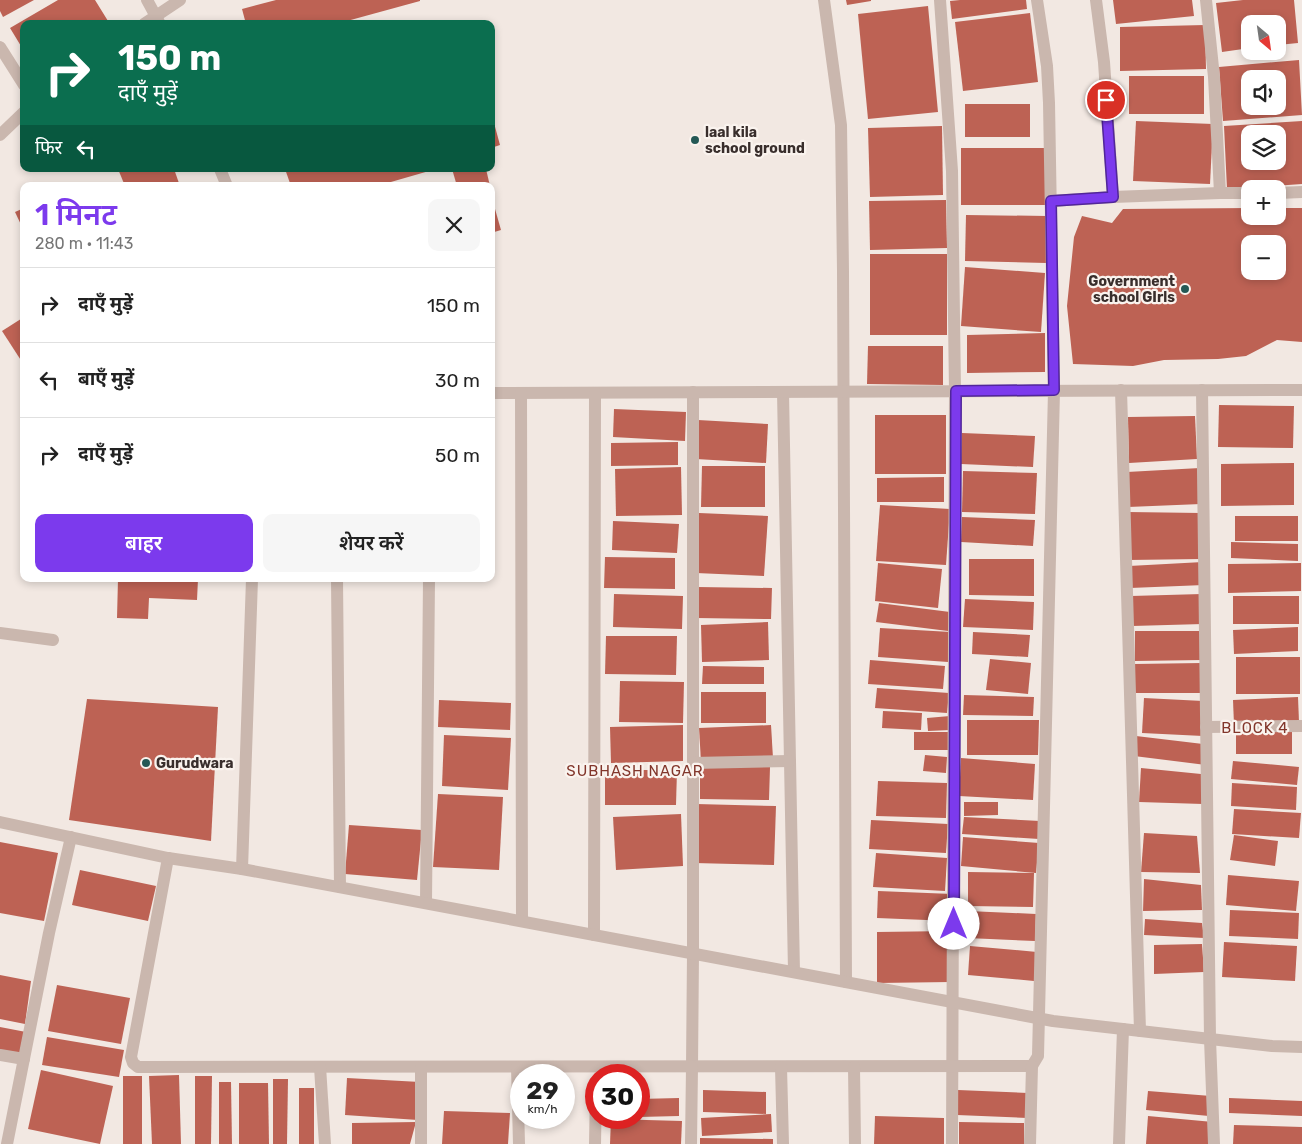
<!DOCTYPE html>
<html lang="hi">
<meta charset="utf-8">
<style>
body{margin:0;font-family:Rubik,"Noto Sans Devanagari",sans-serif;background:#f6f6f6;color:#222;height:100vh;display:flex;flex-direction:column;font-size:19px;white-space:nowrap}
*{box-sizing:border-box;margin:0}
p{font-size:16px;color:#767676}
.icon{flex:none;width:28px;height:28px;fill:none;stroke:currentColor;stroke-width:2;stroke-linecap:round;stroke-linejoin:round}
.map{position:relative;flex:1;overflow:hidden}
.sheet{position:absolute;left:20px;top:182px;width:475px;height:400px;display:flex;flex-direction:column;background:#fff;border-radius:10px;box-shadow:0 2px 8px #0003}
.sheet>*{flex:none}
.banner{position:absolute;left:20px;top:20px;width:475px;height:152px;border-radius:10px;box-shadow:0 2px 8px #0003;background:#0b6e4f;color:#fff;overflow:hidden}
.needle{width:32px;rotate:151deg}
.buttons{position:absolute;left:1241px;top:15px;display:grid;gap:10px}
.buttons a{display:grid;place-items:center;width:45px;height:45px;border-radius:10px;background:#fff;box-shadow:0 2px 8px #0003;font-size:25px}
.speed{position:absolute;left:510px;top:1064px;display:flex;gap:10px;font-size:25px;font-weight:700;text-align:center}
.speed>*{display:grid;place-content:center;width:65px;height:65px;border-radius:50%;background:#fff;box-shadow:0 2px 8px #0003;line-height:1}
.speed small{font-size:12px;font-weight:400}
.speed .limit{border:8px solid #d22;background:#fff;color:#111}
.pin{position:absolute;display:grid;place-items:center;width:42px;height:42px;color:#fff;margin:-21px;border:2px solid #fff;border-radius:50%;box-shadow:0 1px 5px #0007}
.me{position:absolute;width:55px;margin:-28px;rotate:0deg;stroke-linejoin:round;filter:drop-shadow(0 0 4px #0008)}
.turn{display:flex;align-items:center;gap:18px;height:105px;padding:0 15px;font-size:22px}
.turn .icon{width:65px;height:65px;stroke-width:2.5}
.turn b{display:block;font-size:35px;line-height:42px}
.then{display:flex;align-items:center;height:48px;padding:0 15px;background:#0003;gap:10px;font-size:19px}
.round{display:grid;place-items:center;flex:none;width:52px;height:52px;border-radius:10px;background:#f6f6f6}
.overview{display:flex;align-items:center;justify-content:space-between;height:85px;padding:0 15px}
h1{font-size:30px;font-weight:600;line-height:38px;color:#7c3aed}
.cta{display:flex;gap:10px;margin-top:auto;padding:10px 15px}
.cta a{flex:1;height:58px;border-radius:10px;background:#7c3aed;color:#fff;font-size:20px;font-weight:600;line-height:58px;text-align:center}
.cta a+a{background:#f6f6f6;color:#222}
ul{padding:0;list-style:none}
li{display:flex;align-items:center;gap:15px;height:75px;padding:0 15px;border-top:1px solid #e0e0e0}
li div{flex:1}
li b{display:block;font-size:19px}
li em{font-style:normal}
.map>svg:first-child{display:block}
.building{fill:#bd6254;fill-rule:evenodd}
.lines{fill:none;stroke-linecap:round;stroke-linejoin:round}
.service{stroke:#cab7ae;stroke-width:12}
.minor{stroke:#cab7ae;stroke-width:12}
.tertiary{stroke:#cab7ae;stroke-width:12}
.route-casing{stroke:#51269a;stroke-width:12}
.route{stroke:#7c3aed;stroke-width:9}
.poi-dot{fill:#245855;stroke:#faf3ee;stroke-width:2}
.labels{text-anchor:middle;stroke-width:4.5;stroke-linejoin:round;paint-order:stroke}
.poi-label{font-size:14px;font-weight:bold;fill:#392e2c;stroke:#faf3ee;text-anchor:start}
.neighbourhood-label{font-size:15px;letter-spacing:1px;fill:#82362b;stroke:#faf3ee}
</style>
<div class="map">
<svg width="1302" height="1144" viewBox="0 0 1302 1144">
<rect width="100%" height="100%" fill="#f2e8e2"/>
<g class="building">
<polygon points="0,0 34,0 3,17 0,11"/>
<polygon points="58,0 95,0 108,21 103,24 24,24 24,51 10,28"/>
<polygon points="276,0 420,0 420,1 336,24 246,24 242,9"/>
<polygon points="846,0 871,0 871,1 847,5"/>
<polygon points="960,0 1026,0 1027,9 952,19 950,1"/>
<polygon points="1113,0 1192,0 1194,16 1116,24"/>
<polygon points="1243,0 1294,0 1298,43 1278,45 1278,24 1250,24 1250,48 1222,52 1216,3"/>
<polygon points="928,6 938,112 868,119 858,14"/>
<polygon points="1030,13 1038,82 963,91 955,22"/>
<polygon points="1205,25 1206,69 1120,71 1120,27"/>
<path d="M 1299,60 L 1302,115 L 1223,121 L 1219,67 ZM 1250,79 L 1278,79 L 1278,106 L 1250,106 Z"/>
<rect x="1129" y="76" width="75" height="38"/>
<rect x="965" y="104" width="65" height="33"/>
<polygon points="491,112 500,145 491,148"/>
<polygon points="1136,121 1213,124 1210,184 1133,181"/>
<path d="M 1302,121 L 1302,184 L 1227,189 L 1224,126 ZM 1250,134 L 1278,134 L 1278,161 L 1250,161 Z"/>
<polygon points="942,126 943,195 870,197 868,128"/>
<polygon points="961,148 1046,148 1045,205 961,205"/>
<polygon points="118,169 174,169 180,186 125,186"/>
<polygon points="285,169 436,169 377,186 291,186"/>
<polygon points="452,169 486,169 490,186 457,186"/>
<polygon points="491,195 501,230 491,233"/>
<polygon points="946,200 947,248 870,250 869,201"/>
<polygon points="24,208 24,231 15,212"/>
<path d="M 1250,208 L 1250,216 L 1278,216 L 1278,208 L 1302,208 L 1302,342 L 1277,340 L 1246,356 L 1218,359 L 1164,360 L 1133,366 L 1073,364 L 1067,306 L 1074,237 L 1082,216 L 1112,223 L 1123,209 ZM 1250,244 L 1278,244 L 1278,271 L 1250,271 Z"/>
<polygon points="966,215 1047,216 1046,263 965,261"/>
<rect x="870" y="254" width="77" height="81"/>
<polygon points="965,267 1045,273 1041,332 961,326"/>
<polygon points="24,317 24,365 2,331"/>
<polygon points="1045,333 1045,372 967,373 967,335"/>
<polygon points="868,346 943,346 943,385 867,384"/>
<polygon points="1219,405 1294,406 1293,448 1218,447"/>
<polygon points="614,409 686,412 685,441 613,437"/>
<rect x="875" y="415" width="71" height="59"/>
<polygon points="1195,416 1197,459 1129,463 1128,417"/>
<polygon points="698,420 768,424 766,463 696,459"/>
<polygon points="962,433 1035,436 1033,467 961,464"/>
<polygon points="678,442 678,465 611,466 611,443"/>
<polygon points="1294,463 1294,505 1221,506 1221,464"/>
<polygon points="702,466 765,466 765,507 701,507"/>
<polygon points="681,467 682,515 616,516 615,469"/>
<polygon points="1200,468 1201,504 1128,507 1127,472"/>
<polygon points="963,471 1037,473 1035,514 962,512"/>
<polygon points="944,477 944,502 877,502 877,478"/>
<polygon points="880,505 950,509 946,565 876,561"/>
<polygon points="1128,512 1201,513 1201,559 1128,560"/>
<polygon points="699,513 768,516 764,576 696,573"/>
<rect x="1235" y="516" width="63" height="25"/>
<polygon points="962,517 1035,520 1033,546 961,542"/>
<polygon points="613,521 679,524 677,553 612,550"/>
<polygon points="1231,542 1298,544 1298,561 1231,558"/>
<polygon points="605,557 675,558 675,589 604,588"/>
<polygon points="969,559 1034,559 1034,596 969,595"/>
<polygon points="1203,562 1204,585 1130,588 1129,566"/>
<polygon points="878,563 942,569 938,608 875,601"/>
<polygon points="1301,563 1301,591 1228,593 1228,564"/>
<polygon points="118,579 198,579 197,600 149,598 148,619 117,618"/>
<polygon points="697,587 772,588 771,619 696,618"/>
<polygon points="614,594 683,596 682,629 613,627"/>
<polygon points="1202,594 1203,624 1132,626 1131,596"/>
<rect x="1233" y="596" width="66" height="28"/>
<polygon points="965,599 1034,602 1033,630 963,627"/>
<polygon points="879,603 950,612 948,631 876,622"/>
<polygon points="768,622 769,660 702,662 701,625"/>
<polygon points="1298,627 1298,651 1234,654 1233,630"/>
<polygon points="880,628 951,632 948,662 878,657"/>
<polygon points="1135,631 1203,631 1203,660 1135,661"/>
<polygon points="973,632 1030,635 1028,657 972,654"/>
<polygon points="606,636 677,636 676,675 605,674"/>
<rect x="1236" y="657" width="64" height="37"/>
<polygon points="990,659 1031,663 1028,694 986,690"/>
<polygon points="870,660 945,666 943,689 868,684"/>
<polygon points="1202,663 1203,693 1135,693 1134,664"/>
<polygon points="703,666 764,667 764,684 702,684"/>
<polygon points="620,681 684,682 683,723 619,722"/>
<polygon points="877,688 949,693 947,713 875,708"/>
<rect x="701" y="692" width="65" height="31"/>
<polygon points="964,695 1034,697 1033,716 963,715"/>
<polygon points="1298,697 1299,722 1234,725 1233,700"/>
<polygon points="1144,698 1203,701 1203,736 1142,733"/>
<polygon points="87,699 218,707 211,841 69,820"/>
<polygon points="439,700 511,703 510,730 438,727"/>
<polygon points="883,711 922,713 921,730 882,728"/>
<polygon points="950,716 950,730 928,731 927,718"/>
<polygon points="967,720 1039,720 1038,755 967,755"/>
<polygon points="683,725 683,761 611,763 610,727"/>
<polygon points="771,725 773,758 701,762 699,728"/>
<polygon points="1292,728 1292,754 1236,754 1236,729"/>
<rect x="914" y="732" width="38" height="18"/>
<polygon points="444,735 511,738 508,790 442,786"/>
<polygon points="1136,736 1203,744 1206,765 1134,756"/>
<polygon points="925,755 947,757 946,773 923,771"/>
<polygon points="961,758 1035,764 1033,800 959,796"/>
<polygon points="1233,761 1299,767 1297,785 1231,779"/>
<polygon points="700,766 770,767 769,800 700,799"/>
<polygon points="1141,768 1201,774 1203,804 1139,802"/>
<polygon points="605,770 677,770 676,805 605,805"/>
<polygon points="878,781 947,783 946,818 876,816"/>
<polygon points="1232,783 1297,787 1296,810 1231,806"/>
<polygon points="438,794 503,797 499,870 433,867"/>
<polygon points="964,802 998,802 998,815 964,816"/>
<polygon points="696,804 776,806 774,865 694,863"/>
<polygon points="1234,809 1301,813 1299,838 1232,834"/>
<polygon points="681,814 683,866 616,870 613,817"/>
<polygon points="964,817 1040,821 1039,839 962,834"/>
<polygon points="871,820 948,824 946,853 869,849"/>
<polygon points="349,825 422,830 417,880 345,874"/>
<polygon points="1144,833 1197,836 1200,873 1141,872"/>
<polygon points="1234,835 1278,841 1275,866 1230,860"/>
<polygon points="963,837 1039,843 1036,873 961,866"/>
<polygon points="0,842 58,853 44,921 0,913"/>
<polygon points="876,853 947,858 945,891 873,887"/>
<polygon points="80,870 156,886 148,921 72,905"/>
<polygon points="968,872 1034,873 1033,907 968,906"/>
<polygon points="1228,875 1299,881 1296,911 1226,905"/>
<polygon points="1144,879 1201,885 1202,910 1143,911"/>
<polygon points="878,891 952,894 951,921 877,918"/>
<polygon points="1230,910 1299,913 1298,939 1229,936"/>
<polygon points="968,911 1036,914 1035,941 967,938"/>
<polygon points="1145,919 1202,923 1204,938 1144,935"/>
<polygon points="951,931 951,982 877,983 877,932"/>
<polygon points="1224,942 1297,946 1295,981 1222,977"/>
<polygon points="1202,944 1204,972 1154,974 1154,945"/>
<polygon points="970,946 1037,952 1034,981 968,975"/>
<polygon points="0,975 31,981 25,1024 0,1019"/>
<polygon points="57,985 130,998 121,1044 48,1031"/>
<polygon points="0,1027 26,1032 21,1054 0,1050"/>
<polygon points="47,1037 124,1050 119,1077 42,1065"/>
<polygon points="41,1070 113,1086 100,1144 28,1129"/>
<polygon points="179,1075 181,1144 152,1144 149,1076"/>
<rect x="123" y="1076" width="19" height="68"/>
<polygon points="195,1076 212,1076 211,1144 195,1144"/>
<polygon points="347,1078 420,1082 418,1120 345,1115"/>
<polygon points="273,1079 288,1079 287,1144 273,1144"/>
<polygon points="219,1082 231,1082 232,1144 219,1144"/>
<polygon points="239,1083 268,1083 269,1144 239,1144"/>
<rect x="299" y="1088" width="15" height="56"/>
<polygon points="703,1090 766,1092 766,1114 703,1112"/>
<polygon points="958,1090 1028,1093 1027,1118 957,1115"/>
<polygon points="1148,1091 1211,1096 1209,1116 1146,1110"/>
<polygon points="679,1098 679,1116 639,1117 639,1099"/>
<polygon points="1229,1098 1302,1101 1302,1116 1229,1113"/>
<polygon points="444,1111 510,1113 508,1144 442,1144"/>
<polygon points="771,1114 772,1132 702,1136 701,1118"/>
<polygon points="875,1116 944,1118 944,1144 874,1144"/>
<polygon points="1148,1116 1213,1122 1211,1144 1146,1144"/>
<polygon points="611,1119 682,1121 681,1144 610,1144"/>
<polygon points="416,1122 410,1144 352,1144 352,1123"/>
<polygon points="959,1122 1024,1123 1024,1144 959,1144"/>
<polygon points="1234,1125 1302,1127 1302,1144 1233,1144"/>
<polygon points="700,1138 773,1139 773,1144 700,1144"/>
</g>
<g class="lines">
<polyline class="service" points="692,1067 693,954"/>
<g class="minor">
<polyline points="147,0 160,24"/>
<polyline points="824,0 841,125 843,271 846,982"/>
<polyline points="940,0 952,171 955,391 952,1144"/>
<polyline points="1096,0 1104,62 1113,197 1220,193"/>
<polyline points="1206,0 1214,77 1220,193 1250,193"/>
<polyline points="0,47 24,85"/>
<polyline points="220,169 227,186"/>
<polyline points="1278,193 1302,192"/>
<polyline points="1051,201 1113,197"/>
<polyline points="1121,390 1140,1031"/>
<polyline points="1202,390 1210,1039 1214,1144"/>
<polyline points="693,392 693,954"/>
<polyline points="783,392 794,972"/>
<polyline points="491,393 1302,390"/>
<polyline points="521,393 522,921"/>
<polyline points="337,579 340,887"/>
<polyline points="0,633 53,640"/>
<polyline points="1206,727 1302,726"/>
<polyline points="693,763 790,761"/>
<polyline points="168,858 131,1057 133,1063 138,1067 1032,1066 1038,1056 1054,391 1049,103 1047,66 1037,0"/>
<polyline points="242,869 252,579"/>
<polyline points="426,903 429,579"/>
<polyline points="594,935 595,393"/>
<polyline points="0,1055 24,1059"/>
<polyline points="320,1067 325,1144"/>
<polyline points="421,1067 421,1144"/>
<polyline points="517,1067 519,1144"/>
<polyline points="781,1067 783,1144"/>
<polyline points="854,1067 855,1144"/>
<polyline points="7,1144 49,933 71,837"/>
<polyline points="595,1144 596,1088"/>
<polyline points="691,1144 692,1067"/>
<polyline points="1030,1144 1032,1066"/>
<polyline points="1119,1144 1123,1029"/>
</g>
<g class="tertiary">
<polyline points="144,24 180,0"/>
<polyline points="0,135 24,112"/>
<polyline points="0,822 168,858 242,869 1053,1021 1272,1046 1302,1047"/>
</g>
</g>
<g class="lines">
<g class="route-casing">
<polyline id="route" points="954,924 956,391 1054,390 1051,201 1113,197 1106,100"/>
</g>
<use href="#route" class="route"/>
</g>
<g class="poi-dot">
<circle cx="695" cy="140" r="5"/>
<circle cx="1185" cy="289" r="5"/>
<circle cx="146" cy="763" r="5"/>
</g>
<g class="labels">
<g class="poi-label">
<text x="705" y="137">laal kila<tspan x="705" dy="16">school ground</tspan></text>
<text x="1175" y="286" text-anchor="end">Government<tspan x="1175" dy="16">school GIrls</tspan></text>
<text x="156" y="768">Gurudwara</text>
</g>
<g class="neighbourhood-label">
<text x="1255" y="733">BLOCK 4</text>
<text x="635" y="776">SUBHASH NAGAR</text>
</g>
</g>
</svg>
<div class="buttons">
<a><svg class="needle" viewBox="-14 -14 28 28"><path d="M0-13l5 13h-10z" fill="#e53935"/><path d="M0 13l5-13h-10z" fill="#767676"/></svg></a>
<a><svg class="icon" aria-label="sound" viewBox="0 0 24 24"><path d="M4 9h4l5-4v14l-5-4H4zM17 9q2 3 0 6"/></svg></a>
<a><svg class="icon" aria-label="layers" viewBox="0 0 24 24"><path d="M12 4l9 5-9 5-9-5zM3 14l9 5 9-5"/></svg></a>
<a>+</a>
<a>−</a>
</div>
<div class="speed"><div>29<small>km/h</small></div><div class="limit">30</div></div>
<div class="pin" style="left:1106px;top:100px;background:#d93025"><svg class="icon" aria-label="arrive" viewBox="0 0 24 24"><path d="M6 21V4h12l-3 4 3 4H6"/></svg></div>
<svg class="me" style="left:954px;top:924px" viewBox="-20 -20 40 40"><circle r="19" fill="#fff"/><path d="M0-13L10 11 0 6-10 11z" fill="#7c3aed"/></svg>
<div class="banner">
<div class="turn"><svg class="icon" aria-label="right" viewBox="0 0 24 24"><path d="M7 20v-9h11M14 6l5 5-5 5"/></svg><div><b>150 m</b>दाएँ मुड़ें</div></div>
<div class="then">फिर<svg class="icon" aria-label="left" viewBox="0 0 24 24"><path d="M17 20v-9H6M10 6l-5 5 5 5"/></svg></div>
</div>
<section class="sheet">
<div class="overview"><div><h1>1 मिनट</h1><p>280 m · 11:43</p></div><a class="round"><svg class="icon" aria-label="close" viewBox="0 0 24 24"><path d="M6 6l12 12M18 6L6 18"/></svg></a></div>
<ul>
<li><svg class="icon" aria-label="right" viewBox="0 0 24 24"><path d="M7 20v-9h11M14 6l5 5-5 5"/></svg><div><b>दाएँ मुड़ें</b></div><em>150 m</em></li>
<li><svg class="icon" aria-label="left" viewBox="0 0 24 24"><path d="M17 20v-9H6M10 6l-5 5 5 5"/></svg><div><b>बाएँ मुड़ें</b></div><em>30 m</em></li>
<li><svg class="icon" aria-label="right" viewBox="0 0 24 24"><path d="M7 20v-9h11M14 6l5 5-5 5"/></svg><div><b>दाएँ मुड़ें</b></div><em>50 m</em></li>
</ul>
<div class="cta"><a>बाहर</a><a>शेयर करें</a></div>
</section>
</div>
